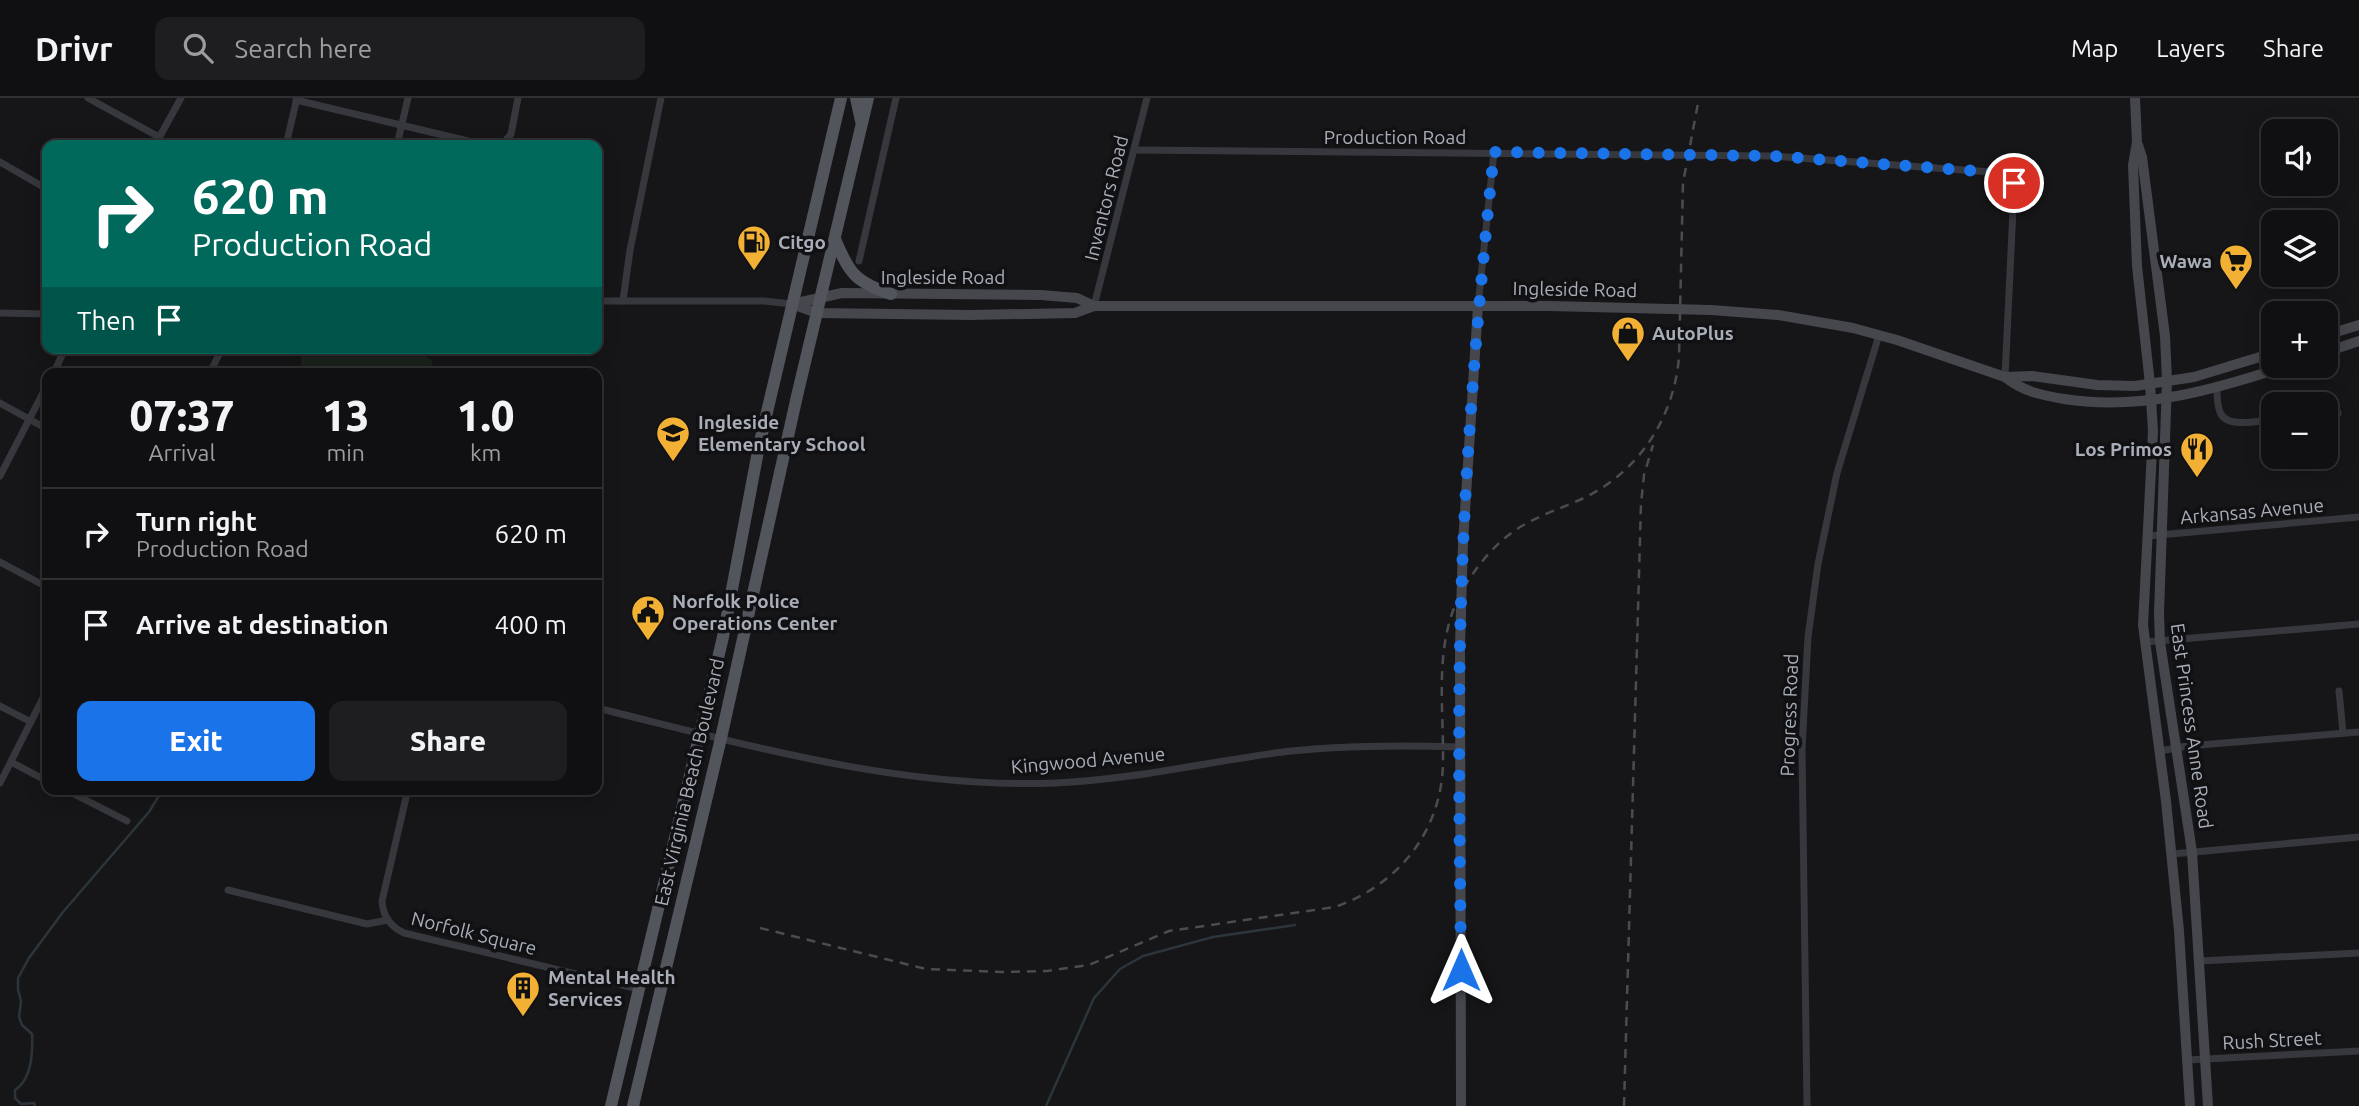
<!DOCTYPE html>
<meta charset="utf-8">
<style>
body{margin:0;font-family:Ubuntu,sans-serif;background:#1e1e20;color:#f1f3f6;height:100vh;display:flex;flex-direction:column;font-size:26px;white-space:nowrap}
*{box-sizing:border-box;margin:0}
p{font-size:23px;color:#9c9d9f}
.icon{flex:none;width:38px;height:38px;fill:none;stroke:currentColor;stroke-width:2;stroke-linecap:round;stroke-linejoin:round}
.map{position:relative;flex:1;overflow:hidden}
.sheet{position:absolute;left:42px;top:270px;width:560px;height:427px;display:flex;flex-direction:column;background:#101012;border-radius:14px;box-shadow:0 4px 18px #0003,0 0 0 2px #303032}
.sheet>*{flex:none}
.guide{position:absolute;left:42px;top:42px;width:560px;height:214px;border-radius:14px;box-shadow:0 4px 18px #0003,0 0 0 2px #303032;background:#00695c;color:#fff;overflow:hidden}
.buttons{position:absolute;left:2261px;top:21px;display:grid;gap:14px}
.buttons a{display:grid;place-items:center;width:77px;height:77px;border-radius:14px;background:#101012;box-shadow:0 4px 18px #0003,0 0 0 2px #303032;font-size:35px}
.pin{position:absolute;display:grid;place-items:center;width:60px;height:60px;color:#fff;margin:-30px;border:4px solid #fff;border-radius:50%;box-shadow:0 2px 7px #0007}
.me{position:absolute;width:77px;margin:-38px;rotate:0deg;stroke-linejoin:round;filter:drop-shadow(0 0 5px #0008)}
.turn{display:flex;align-items:center;gap:24px;height:147px;padding:0 35px;font-size:32px}
.turn .icon{width:91px;height:91px;stroke-width:2.5}
.turn b{display:block;font-size:49px;line-height:60px}
.then{display:flex;align-items:center;height:66px;padding:0 35px;background:#0003;gap:14px;font-size:26px}
.eta{display:flex;justify-content:space-evenly;align-items:center;height:119px;text-align:center}
.eta b{font-size:42px;font-weight:800;line-height:49px}
.button{display:flex;gap:14px;margin-top:auto;padding:14px 35px}
.button a{flex:1;height:80px;border-radius:14px;background:#1a73e8;color:#fff;font-size:28px;font-weight:800;line-height:80px;text-align:center}
.button a+a{background:#1e1e20;color:#f1f3f6}
ul{padding:0;list-style:none}
li{display:flex;align-items:center;gap:21px;height:91px;padding:0 35px;border-top:2px solid #303032}
li div{flex:1}
li b{display:block;font-size:26px}
li em{font-style:normal}
header{display:flex;align-items:center;gap:42px;box-sizing:border-box;height:98px;padding:0 35px;background:#101012;border-bottom:2px solid #303032}
header strong{font-size:33px}
nav{display:flex;gap:38px;margin-inline-start:auto;font-size:24px}
.search{width:490px;height:63px;background:#1e1e20;display:flex;align-items:center;gap:18px;box-sizing:border-box;padding:0 24px;border-radius:14px;color:#9c9d9f;font-size:26px}
.map>svg:first-child{display:block}
.green{fill:#1c231d}
.lines{fill:none;stroke-linecap:round;stroke-linejoin:round}
.stream{stroke:#2c353c;stroke-width:2.5}
.street{stroke:#37383d;stroke-width:7}
.secondary{stroke:#45474d;stroke-width:10}
.primary{stroke:#53555c;stroke-width:12}
.rail{stroke:#4a4c52;stroke-width:2.5;stroke-dasharray:9 7;stroke-linecap:butt}
.route{stroke:#1a73e8;stroke-width:12;stroke-dasharray:0 21.6}
.labels{text-anchor:middle;stroke-width:7;stroke-linejoin:round;paint-order:stroke}
.street-label{font-size:19px;fill:#a8adb8;stroke:#111113}
.poi-label{font-size:19px;font-weight:bold;fill:#a8adb8;stroke:#111113;text-anchor:start}
</style>
<header>
<strong>Drivr</strong>
<div class="search"><svg class="icon" aria-label="search" viewBox="0 0 24 24"><circle cx="10" cy="10" r="6"/><path d="M15 15l6 6"/></svg>Search here</div>
<nav><a>Map</a><a>Layers</a><a>Share</a></nav>
</header>
<div class="map">
<svg width="2359" height="1008" viewBox="0 0 2359 1008">
<rect width="100%" height="100%" fill="#161618"/>
<polygon class="green" points="301,250 417,250 432,263 432,275 301,275"/>
<g class="lines">
<g class="stream">
<path d="M 35,1008 L 34,1005 L 21,1006 L 15,1000 L 15,992 C 32,981 33,955 32,936 L 22,927 L 19,919 L 21,903 L 18,892 L 18,880 L 29,860 L 63,814 L 149,714 L 163,691"/>
<polyline points="1046,1008 1094,900 1120,871 1143,858 1213,839 1295,827"/>
</g>
<g class="street">
<polyline points="88,0 159,39"/>
<polyline points="296,2 485,47"/>
<polyline points="155,47 181,0"/>
<polyline points="286,47 297,0"/>
<polyline points="397,47 408,0"/>
<polyline points="502,47 511,36 518,0"/>
<polyline points="1135,52 1773,58 2004,75 2012,81 2014,90 2005,279"/>
<polyline points="0,64 47,91"/>
<polyline points="859,163 896,0"/>
<polyline points="597,203 764,203 792,206"/>
<polyline points="623,203 630,152 661,0"/>
<polyline points="1094,208 1147,0"/>
<polyline points="1478,208 1494,54"/>
<polyline points="0,215 47,216"/>
<polyline points="54,275 65,250"/>
<polyline points="210,275 222,250"/>
<path d="M 2217,291 C 2217,298 2217,307 2220,314 C 2226,331 2259,323 2273,321"/>
<polyline points="0,305 47,331"/>
<polyline points="2326,316 2338,315"/>
<polyline points="0,378 47,287"/>
<polyline points="2148,438 2359,419"/>
<polyline points="0,464 47,489"/>
<polyline points="2145,544 2359,526"/>
<polyline points="2339,593 2343,635"/>
<polyline points="0,608 31,624"/>
<path d="M 597,610 C 748,647 898,691 1055,685 C 1129,682 1202,665 1275,655 C 1336,647 1398,647 1460,649"/>
<polyline points="2160,653 2187,648 2359,634"/>
<polyline points="11,664 47,683"/>
<polyline points="0,685 47,592"/>
<polyline points="64,691 127,723"/>
<path d="M 408,691 L 382,803 C 383,819 391,829 404,835 L 639,891"/>
<polyline points="2172,756 2359,739"/>
<polyline points="228,792 367,826 388,822"/>
<polyline points="2200,863 2359,855"/>
<polyline points="2187,962 2359,953"/>
<polyline points="1807,1008 1802,651 1808,539 1818,466 1837,375 1879,237"/>
</g>
<g class="secondary">
<polyline points="2135,0 2137,44 2133,67 2137,168 2150,286 2153,333 2143,527 2166,703 2179,833 2190,1008"/>
<polyline points="2138,47 2142,59 2165,238 2167,283 2159,516 2160,544 2192,754 2208,1008"/>
<polyline points="792,206 817,215 971,217 1075,215 1094,208 1550,208 1711,212 1778,217 1853,230 1897,242 2005,279 2032,278 2097,287 2135,288 2194,279 2273,255"/>
<polyline points="792,206 842,195 1041,197 1077,200 1094,208"/>
<polyline points="2326,237 2359,227"/>
<polyline points="2326,254 2359,243"/>
<path d="M 2005,279 C 2024,294 2041,297 2064,301 C 2141,313 2214,292 2286,268"/>
<polyline points="1461,1008 1460,548 1463,445 1478,208"/>
</g>
<g class="primary">
<polyline points="856,0 861,23"/>
<path d="M 835,141 C 849,175 855,184 891,196"/>
<polyline points="611,1008 723,539 759,348 841,0"/>
<polyline points="633,1008 721,640 797,298 868,0"/>
</g>
<g class="rail">
<path d="M 760,830 L 926,871 L 1002,874 L 1047,873 L 1089,867 L 1169,833 L 1335,809 C 1398,787 1441,734 1443,666 C 1444,609 1433,545 1462,493 C 1474,472 1490,451 1510,436 C 1532,419 1561,411 1586,399 C 1640,372 1674,319 1679,259 L 1683,85 L 1699,0"/>
<polyline points="1624,1008 1641,406 1644,377 1653,347"/>
</g>
</g>
<g class="lines">
<path class="route" d="M 1461,872 C 1460,764 1458,655 1460,547 C 1463,383 1477,218 1494,54 L 1773,58 L 2004,75 L 2014,85"/>
</g>
<defs>
<g id="fuel-pin" transform="scale(1.75)"><path d="M0 17L-7.5 6A9.5 9.5 0 1 1 7.5 6Z" fill="#f2b134" stroke="#111113"/><path d="M-5.5-6h7V0h2V4h1.3V-2.5L3-4.5l.8-.8L6-3V5H2.5V1h-1V6h-7ZM-4.2-4.7v3.2H.2V-4.7Z" fill="#111"/></g>
<g id="supermarket-pin" transform="scale(1.75)"><path d="M0 17L-7.5 6A9.5 9.5 0 1 1 7.5 6Z" fill="#f2b134" stroke="#111113"/><path d="M-6-5.5h2.5l.6 2H6L4.5 2H-2.5L-4.4-4H-6ZM-1.5 3.2a1.3 1.3 0 1 0 .1 0ZM3 3.2a1.3 1.3 0 1 0 .1 0Z" fill="#111"/></g>
<g id="shop-pin" transform="scale(1.75)"><path d="M0 17L-7.5 6A9.5 9.5 0 1 1 7.5 6Z" fill="#f2b134" stroke="#111113"/><path d="M-5-2.5h2.3a2.7 3.5 0 0 1 5.4 0H5L5.5 6h-11ZM-1.5-2.5h3a1.5 2.3 0 0 0-3 0Z" fill="#111"/></g>
<g id="school-pin" transform="scale(1.75)"><path d="M0 17L-7.5 6A9.5 9.5 0 1 1 7.5 6Z" fill="#f2b134" stroke="#111113"/><path d="M0-5L7-2L0 1L-7-2ZM-4 1L0 2.5L4 1V4Q0 6-4 4Z" fill="#111"/></g>
<g id="restaurant-pin" transform="scale(1.75)"><path d="M0 17L-7.5 6A9.5 9.5 0 1 1 7.5 6Z" fill="#f2b134" stroke="#111113"/><path d="M-5-6h1v4h1v-4h1v4h1v-4h1v5L-1.5 .5V6h-2V.5L-5-1ZM5-6V6H3V1.5H1.5Q1.5-4 5-6Z" fill="#111"/></g>
<g id="civic-pin" transform="scale(1.75)"><path d="M0 17L-7.5 6A9.5 9.5 0 1 1 7.5 6Z" fill="#f2b134" stroke="#111113"/><path d="M-.6-6.5H3V-4.5H.6V-3L4-1V1h2V6H-6V1h2V-1L-.6-3ZM-1.2 2.5V6h2.4V2.5Z" fill="#111"/></g>
<g id="building-pin" transform="scale(1.75)"><path d="M0 17L-7.5 6A9.5 9.5 0 1 1 7.5 6Z" fill="#f2b134" stroke="#111113"/><path d="M-4-6H4V6H1V3H-1V6H-4ZM-2.5-4.3h1.7v1.8h-1.7ZM.8-4.3h1.7v1.8H.8ZM-2.5-1h1.7V.8h-1.7ZM.8-1h1.7V.8H.8Z" fill="#111"/></g>
</defs>
<g fill-rule="evenodd">
<use href="#fuel-pin" x="754" y="144"/>
<use href="#supermarket-pin" x="2236" y="163"/>
<use href="#shop-pin" x="1628" y="235"/>
<use href="#school-pin" x="673" y="335"/>
<use href="#restaurant-pin" x="2197" y="351"/>
<use href="#civic-pin" x="648" y="514"/>
<use href="#building-pin" x="523" y="890"/>
</g>
<g class="labels">
<g class="street-label">
<text x="1395" y="46">Production Road</text>
<text transform="translate(1106 100) rotate(-76)" y="7">Inventors Road</text>
<text x="943" y="186">Ingleside Road</text>
<text transform="translate(1575 191) rotate(1)" y="7">Ingleside Road</text>
<text transform="translate(2252 413) rotate(-5)" y="7">Arkansas Avenue</text>
<text transform="translate(1789 617) rotate(-88)" y="7">Progress Road</text>
<text transform="translate(2192 628) rotate(82)" y="7">East Princess Anne Road</text>
<text transform="translate(1088 662) rotate(-5)" y="7">Kingwood Avenue</text>
<text transform="translate(689 684) rotate(-77)" y="7">East Virginia Beach Boulevard</text>
<text transform="translate(474 835) rotate(14)" y="7">Norfolk Square</text>
<text transform="translate(2272 942) rotate(-3)" y="7">Rush Street</text>
</g>
<g class="poi-label">
<text x="778" y="151">Citgo</text>
<text x="2212" y="170" text-anchor="end">Wawa</text>
<text x="1652" y="242">AutoPlus</text>
<text x="698" y="331">Ingleside<tspan x="698" dy="22">Elementary School</tspan></text>
<text x="2172" y="358" text-anchor="end">Los Primos</text>
<text x="672" y="510">Norfolk Police<tspan x="672" dy="22">Operations Center</tspan></text>
<text x="548" y="886">Mental Health<tspan x="548" dy="22">Services</tspan></text>
</g>
</g>
</svg>
<div class="buttons">
<a><svg class="icon" aria-label="sound" viewBox="0 0 24 24"><path d="M4 9h4l5-4v14l-5-4H4zM17 9q2 3 0 6"/></svg></a>
<a><svg class="icon" aria-label="layers" viewBox="0 0 24 24"><path d="M12 4l9 5-9 5-9-5zM3 14l9 5 9-5"/></svg></a>
<a>+</a>
<a>−</a>
</div>
<div class="pin" style="left:2014px;top:85px;background:#d93025"><svg class="icon" aria-label="arrive" viewBox="0 0 24 24"><path d="M6 21V4h12l-3 4 3 4H6"/></svg></div>
<svg class="me" style="left:1461px;top:872px" viewBox="-20 -20 40 40"><path d="M0-17L14 15 0 8-14 15z" fill="#1a73e8" stroke="#fff" stroke-width="4"/></svg>
<div class="guide">
<div class="turn"><svg class="icon" aria-label="right" viewBox="0 0 24 24"><path d="M7 20v-9h11M14 6l5 5-5 5"/></svg><div><b>620 m</b>Production Road</div></div>
<div class="then">Then<svg class="icon" aria-label="arrive" viewBox="0 0 24 24"><path d="M6 21V4h12l-3 4 3 4H6"/></svg></div>
</div>
<section class="sheet">
<div class="eta">
<div><b>07:37</b><p>Arrival</p></div>
<div><b>13</b><p>min</p></div>
<div><b>1.0</b><p>km</p></div>
</div>
<ul>
<li><svg class="icon" aria-label="right" viewBox="0 0 24 24"><path d="M7 20v-9h11M14 6l5 5-5 5"/></svg><div><b>Turn right</b><p>Production Road</p></div><em>620 m</em></li>
<li><svg class="icon" aria-label="arrive" viewBox="0 0 24 24"><path d="M6 21V4h12l-3 4 3 4H6"/></svg><div><b>Arrive at destination</b></div><em>400 m</em></li>
</ul>
<div class="button"><a>Exit</a><a>Share</a></div>
</section>
</div>
